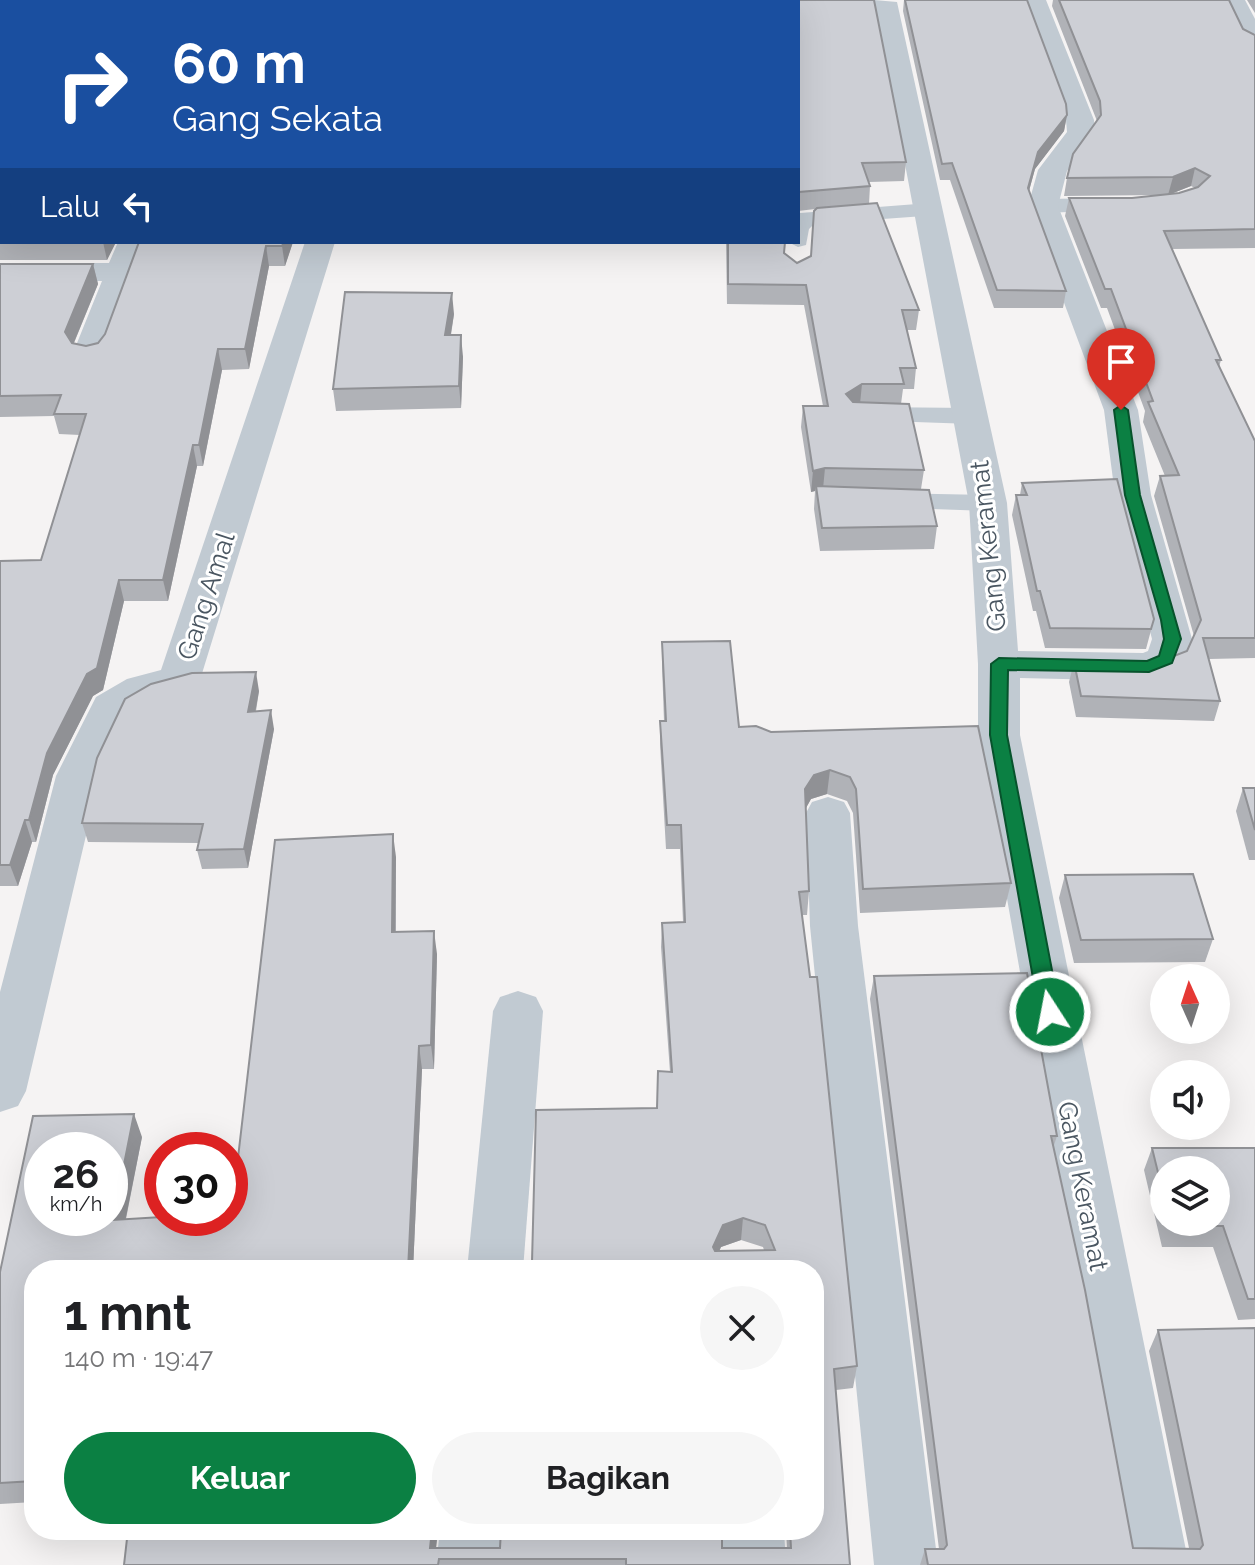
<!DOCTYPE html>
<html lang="id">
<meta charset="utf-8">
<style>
body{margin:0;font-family:Raleway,sans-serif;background:#f6f6f6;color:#202124;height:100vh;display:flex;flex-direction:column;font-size:30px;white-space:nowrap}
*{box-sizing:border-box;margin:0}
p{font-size:26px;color:#757577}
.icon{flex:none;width:44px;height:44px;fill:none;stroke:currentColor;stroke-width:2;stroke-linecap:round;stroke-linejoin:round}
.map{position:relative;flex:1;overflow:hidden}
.panel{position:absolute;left:24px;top:1260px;width:800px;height:280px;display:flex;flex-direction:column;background:#fff;border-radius:32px;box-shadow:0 8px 32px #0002}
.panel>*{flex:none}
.top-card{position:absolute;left:0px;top:0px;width:800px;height:244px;box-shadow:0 8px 32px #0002;background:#1a4fa0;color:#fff;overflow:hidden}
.needle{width:52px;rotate:357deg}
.fabs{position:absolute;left:1150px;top:964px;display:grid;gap:16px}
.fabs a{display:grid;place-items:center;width:80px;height:80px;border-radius:50%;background:#fff;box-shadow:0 8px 32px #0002;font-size:40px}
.speed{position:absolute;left:24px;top:1132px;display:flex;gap:16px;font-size:40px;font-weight:700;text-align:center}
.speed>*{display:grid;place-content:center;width:104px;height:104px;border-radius:50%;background:#fff;box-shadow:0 8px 32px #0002;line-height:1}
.speed small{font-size:20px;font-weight:400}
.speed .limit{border:12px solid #d22;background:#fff;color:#111}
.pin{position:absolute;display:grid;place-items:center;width:68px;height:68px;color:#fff;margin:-82px -34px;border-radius:50% 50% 50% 0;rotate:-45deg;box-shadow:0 0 8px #0007}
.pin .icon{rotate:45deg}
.me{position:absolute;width:88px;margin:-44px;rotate:349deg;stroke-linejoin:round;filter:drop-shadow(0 0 6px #0008)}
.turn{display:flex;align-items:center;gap:28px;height:168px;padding:0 40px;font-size:36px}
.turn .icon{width:104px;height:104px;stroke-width:2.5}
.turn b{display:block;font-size:56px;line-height:68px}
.then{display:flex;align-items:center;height:76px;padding:0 40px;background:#0003;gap:16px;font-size:30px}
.round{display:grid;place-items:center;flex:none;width:84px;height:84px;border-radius:42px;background:#f6f6f6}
.overview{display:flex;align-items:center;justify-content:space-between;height:136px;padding:0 40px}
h1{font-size:48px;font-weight:700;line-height:60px}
.button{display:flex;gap:16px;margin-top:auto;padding:16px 40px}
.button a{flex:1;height:92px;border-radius:48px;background:#0b8043;color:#fff;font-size:32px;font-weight:700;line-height:92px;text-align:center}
.button a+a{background:#f6f6f6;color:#202124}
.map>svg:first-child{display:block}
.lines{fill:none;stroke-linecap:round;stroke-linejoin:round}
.lane{fill:#c1cad2;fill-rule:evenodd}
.street{fill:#c1cad2;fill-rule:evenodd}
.wall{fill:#b0b2b7;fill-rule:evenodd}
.shaded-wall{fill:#909195}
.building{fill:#cdcfd5;stroke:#909195;stroke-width:2;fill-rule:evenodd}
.route{fill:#0b8043;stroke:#07532c;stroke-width:2}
.labels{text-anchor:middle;stroke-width:6;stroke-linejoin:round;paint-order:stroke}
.street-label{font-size:26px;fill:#4a5661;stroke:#fff}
</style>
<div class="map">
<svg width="1255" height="1565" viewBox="0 0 1255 1565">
<rect width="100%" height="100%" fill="#f5f3f3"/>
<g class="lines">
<g class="lane">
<polygon points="1111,198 1119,200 1122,205 1119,210 1043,213 1032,206 1043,199"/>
<polygon points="930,203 938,205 941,210 938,215 814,224 809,229 806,245 798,247 788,242 798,242 800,213"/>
<polygon points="867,407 972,408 985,416 972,424 858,420 854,415"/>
<polygon points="887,493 988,495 998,497 1002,503 998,509 988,511 877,507 873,501 877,495"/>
</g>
<g class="street">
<polygon points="874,0 897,2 1007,503 1018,651 1143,653 1148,651 1152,639 1115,495 1104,410 1028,206 1038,170 1067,132 1066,120 1022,0 1046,0 1094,120 1095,133 1067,171 1058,206 1138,410 1151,495 1192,639 1180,669 1149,681 1020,678 1020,735 1189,1565 1125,1565 978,735 978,664 969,503"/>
<polygon points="1221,0 1245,0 1255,19 1255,53 1242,45"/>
<rect x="0" y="2" width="2" height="16"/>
<polygon points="118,242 148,242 107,353 102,360 90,363 78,360 73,353 102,281 0,281 0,263 109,263"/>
<polygon points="305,242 335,242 200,680 194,690 155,700 128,716 100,776 26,1091 18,1106 0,1112 0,992 56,776 96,697 127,679 161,670"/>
<polygon points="828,797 844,802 850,813 858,926 938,1565 874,1565 810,926 806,813 812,802"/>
<polygon points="518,991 536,997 543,1011 523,1270 467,1270 493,1011 500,997"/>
<polygon points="440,1530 502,1530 500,1565 436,1565"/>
<polygon points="722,1530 784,1530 786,1565 722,1565"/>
</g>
</g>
<g class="wall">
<polygon points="874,0 906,162 904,181 869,182 870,186 869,204 919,310 916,330 907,330 916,368 914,389 903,389 901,404 924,470 921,489 937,526 934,549 820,551 814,509 815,491 811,492 801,427 803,406 823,406 804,305 727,304 726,242 785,242 784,253 797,263 811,256 815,209 798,211 798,2"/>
<polygon points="904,0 1027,0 1067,115 1064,131 1035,169 1029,191 1066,291 1063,308 994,308 950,180 940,180 903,11"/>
<path d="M 1053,0 L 1229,0 L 1243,29 L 1255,35 L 1255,248 L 1172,249 L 1221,360 L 1219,367 L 1255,441 L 1255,658 L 1209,659 L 1220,701 L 1214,721 L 1076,717 L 1069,682 L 1074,662 L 1156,663 L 1187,651 L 1194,636 L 1154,496 L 1160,476 L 1165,476 L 1143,422 L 1145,411 L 1107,308 L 1101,308 L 1065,216 L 1069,198 L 1132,198 L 1160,195 L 1064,196 L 1067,178 L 1097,121 L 1052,6 ZM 1191,186 L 1195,188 L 1179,193 L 1171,194 Z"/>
<polygon points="1247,0 1255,0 1255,13"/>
<polygon points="0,105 2,105 2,242 116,242 107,260 0,260"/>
<polygon points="139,242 293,242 285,266 269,266 249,369 222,370 203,466 197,466 168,601 124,601 103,690 93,696 53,775 36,842 32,842 18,886 0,886 0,561 41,560 80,435 59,434 54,416 0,417 0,264 93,264 98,284 74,343 86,346 98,343 105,334"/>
<polygon points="454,314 451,335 463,357 461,408 336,411 333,389"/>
<polygon points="1022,483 1154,619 1146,649 1045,648 1036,611 1033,611 1012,515 1016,495 1020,495"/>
<path d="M 662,642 L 739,727 L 771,732 L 978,726 L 1011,883 L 1005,907 L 860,913 L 853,813 L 847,801 L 827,794 L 811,799 L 806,808 L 809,891 L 807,915 L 802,915 L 857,1366 L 853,1388 L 836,1390 L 850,1565 L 124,1565 L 128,1530 L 438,1530 L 436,1548 L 787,1548 L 786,1530 L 814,1530 L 814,1270 L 532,1270 L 532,1262 L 657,1108 L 670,1072 L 661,947 L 662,923 L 683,922 L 680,849 L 666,849 L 660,744 L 660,721 L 664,721 L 662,665 ZM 741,1240 L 763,1247 L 764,1250 L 719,1251 L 721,1247 Z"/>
<polygon points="259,691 256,711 274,729 248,868 202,869 197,850 199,843 88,842 82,823"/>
<polygon points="1243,788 1255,788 1255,860 1249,860 1236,811"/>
<polygon points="396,857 396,932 437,954 434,1069 422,1069 413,1270 34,1270 34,1502 0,1504 0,1272 142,1137 126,1219 230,1218 236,1175"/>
<polygon points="1065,875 1213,939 1205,962 1074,963 1059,898"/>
<polygon points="874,976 1057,1136 1053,1148 1133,1548 1189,1548 1149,1351 1158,1330 1255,1565 939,1549 870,999"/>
<path d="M 1152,1148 L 1255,1148 L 1255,1319 L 1238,1320 L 1213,1247 L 1162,1247 L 1144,1170 ZM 1164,1170 L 1216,1222 L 1164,1222 Z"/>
<polygon points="925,1549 928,1565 920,1565"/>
</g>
<g class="shaded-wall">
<polygon points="1067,115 1064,131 1035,169 1025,205 1028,188 1038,152"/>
<polygon points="1195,168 1191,186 1168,195 1173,177"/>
<polygon points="103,242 116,242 107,260"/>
<polygon points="284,242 293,242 285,266 282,246"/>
<polygon points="266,246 269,266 249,369 245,349"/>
<polygon points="93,264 98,284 70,352 65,332"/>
<polygon points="452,293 454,314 447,357 445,335"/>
<polygon points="461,335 463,357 461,408 459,386"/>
<polygon points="218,349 222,370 203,466 199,445"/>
<polygon points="862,384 860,404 844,414 846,394"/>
<polygon points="193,445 197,466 168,601 163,580"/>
<polygon points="825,468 823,489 816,486 815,491 811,492 813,471"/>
<polygon points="119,580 124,601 103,690 93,696 53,775 36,842 29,820 47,753 87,674"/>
<polygon points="256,672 259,691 252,730 248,712"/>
<polygon points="271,710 274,729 248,868 244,849"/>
<polygon points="830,770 827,794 811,799 803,813 805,789 814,775"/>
<polygon points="25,820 32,842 18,886 10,865"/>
<polygon points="393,834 396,857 395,956 392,932"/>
<polygon points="434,931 437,954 434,1069 431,1045"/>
<polygon points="419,1046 422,1069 413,1270 408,1270"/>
<polygon points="134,1114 142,1137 121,1242 113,1220"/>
<polygon points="743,1218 741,1240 721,1247 711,1269 713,1247 723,1225"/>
<polygon points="432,1530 438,1530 434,1565 430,1548"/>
</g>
<g class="building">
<polygon points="246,0 874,0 906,162 862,163 870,186 799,192 798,205 798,2 218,2 218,1"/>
<polygon points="905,0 1027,0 1066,104 1067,115 1038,152 1028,188 1066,291 997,290 952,163 942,164"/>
<polygon points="1059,0 1229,0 1243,29 1255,35 1255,229 1164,231 1221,360 1216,360 1255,441 1255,638 1203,638 1220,701 1081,696 1074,662 1156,663 1187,651 1201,620 1160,476 1179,475 1148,402 1153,401 1111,289 1105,289 1069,198 1132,198 1179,193 1198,187 1210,176 1195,168 1173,177 1067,178 1073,154 1101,115 1100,101"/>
<rect x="0" y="105" width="2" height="135"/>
<polygon points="877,203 919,310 902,310 916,368 900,368 904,384 862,384 846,394 853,402 909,404 924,470 825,468 813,471 803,406 828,406 806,285 728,284 728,242 785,242 784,253 797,263 811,256 814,211 817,208"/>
<polygon points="139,242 284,242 282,246 266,246 245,349 218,349 199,445 193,445 163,580 119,580 97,668 87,674 47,753 29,820 25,820 10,865 0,865 0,561 41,560 86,414 54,414 61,395 0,396 0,264 93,264 65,332 72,343 86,346 98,343 105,334"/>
<polygon points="345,292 452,293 445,335 461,335 459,386 333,389"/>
<polygon points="1117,479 1154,619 1151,629 1050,628 1040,591 1037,591 1016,495 1027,495 1022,483"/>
<polygon points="816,486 929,490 937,526 822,528"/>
<path d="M 730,641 L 739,727 L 756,726 L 771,732 L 978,726 L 1011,883 L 863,889 L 856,789 L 850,777 L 830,770 L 814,775 L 805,789 L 809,891 L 799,892 L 810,977 L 817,977 L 857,1366 L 834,1369 L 850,1565 L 626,1565 L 626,1559 L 439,1559 L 438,1565 L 124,1565 L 128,1530 L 432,1530 L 430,1548 L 500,1548 L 501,1530 L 722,1530 L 722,1548 L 791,1548 L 790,1530 L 814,1530 L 814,1270 L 646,1270 L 646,1262 L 532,1262 L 536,1110 L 657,1108 L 658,1071 L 672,1072 L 662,923 L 685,922 L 681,825 L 667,825 L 660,721 L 666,721 L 662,642 ZM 743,1218 L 765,1225 L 775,1250 L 715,1251 L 713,1247 L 723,1225 Z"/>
<polygon points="256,672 248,712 271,710 244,849 197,850 203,824 82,823 97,758 125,699 151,684 192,673"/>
<polygon points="1243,788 1255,788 1255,830"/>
<path d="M 393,834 L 392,932 L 434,931 L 431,1045 L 419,1046 L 408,1270 L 34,1270 L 34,1481 L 0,1483 L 0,1272 L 33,1116 L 134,1114 L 113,1220 L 162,1217 L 230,1218 L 230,1175 L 236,1175 L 275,840 ZM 42,1150 L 110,1150 L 110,1218 L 42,1218 Z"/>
<polygon points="1193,874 1213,939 1081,940 1065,875"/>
<polygon points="1027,973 1057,1136 1051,1136 1085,1290 1133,1548 1200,1549 1203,1545 1158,1330 1255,1328 1255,1565 928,1565 925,1549 944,1549 947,1545 874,976"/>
<polygon points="1152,1148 1255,1148 1255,1299 1248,1299 1223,1226 1171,1226 1170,1222 1216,1222 1216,1170 1164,1170 1164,1197"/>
</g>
<polygon class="route" points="1121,405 1128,410 1140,495 1181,639 1172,663 1149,672 1008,670 1007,735 1060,1012 1050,1020 1039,1012 990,735 991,664 999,658 1147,661 1159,656 1164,639 1161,620 1125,495 1114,410"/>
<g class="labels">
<g class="street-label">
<text transform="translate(988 546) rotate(-96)" y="9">Gang Keramat</text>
<text transform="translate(206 596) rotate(-72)" y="9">Gang Amal</text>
<text transform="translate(1083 1186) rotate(79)" y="9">Gang Keramat</text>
</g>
</g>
</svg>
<div class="fabs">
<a><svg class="needle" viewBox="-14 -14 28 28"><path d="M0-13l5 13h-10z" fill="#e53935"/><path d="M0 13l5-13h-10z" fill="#757577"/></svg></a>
<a><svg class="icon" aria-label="sound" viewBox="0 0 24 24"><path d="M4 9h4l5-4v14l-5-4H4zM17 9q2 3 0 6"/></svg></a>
<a><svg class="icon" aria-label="layers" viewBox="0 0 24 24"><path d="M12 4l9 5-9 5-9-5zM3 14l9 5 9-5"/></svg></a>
</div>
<div class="speed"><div>26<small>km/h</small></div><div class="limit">30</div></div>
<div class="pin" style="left:1121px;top:410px;background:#d93025"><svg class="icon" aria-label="arrive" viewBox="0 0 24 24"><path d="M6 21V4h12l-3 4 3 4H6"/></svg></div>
<svg class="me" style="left:1050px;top:1012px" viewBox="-20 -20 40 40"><circle r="17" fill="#0b8043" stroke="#fff" stroke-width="3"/><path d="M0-11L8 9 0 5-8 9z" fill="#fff"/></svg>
<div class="top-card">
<div class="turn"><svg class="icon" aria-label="right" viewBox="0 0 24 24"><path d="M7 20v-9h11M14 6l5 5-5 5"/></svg><div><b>60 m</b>Gang Sekata</div></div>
<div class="then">Lalu<svg class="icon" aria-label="left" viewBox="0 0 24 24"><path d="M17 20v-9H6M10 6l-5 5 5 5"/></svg></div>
</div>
<section class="panel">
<div class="overview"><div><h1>1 mnt</h1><p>140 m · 19:47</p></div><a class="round"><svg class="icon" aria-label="close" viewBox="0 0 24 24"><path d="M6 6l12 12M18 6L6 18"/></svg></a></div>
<div class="button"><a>Keluar</a><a>Bagikan</a></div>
</section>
</div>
